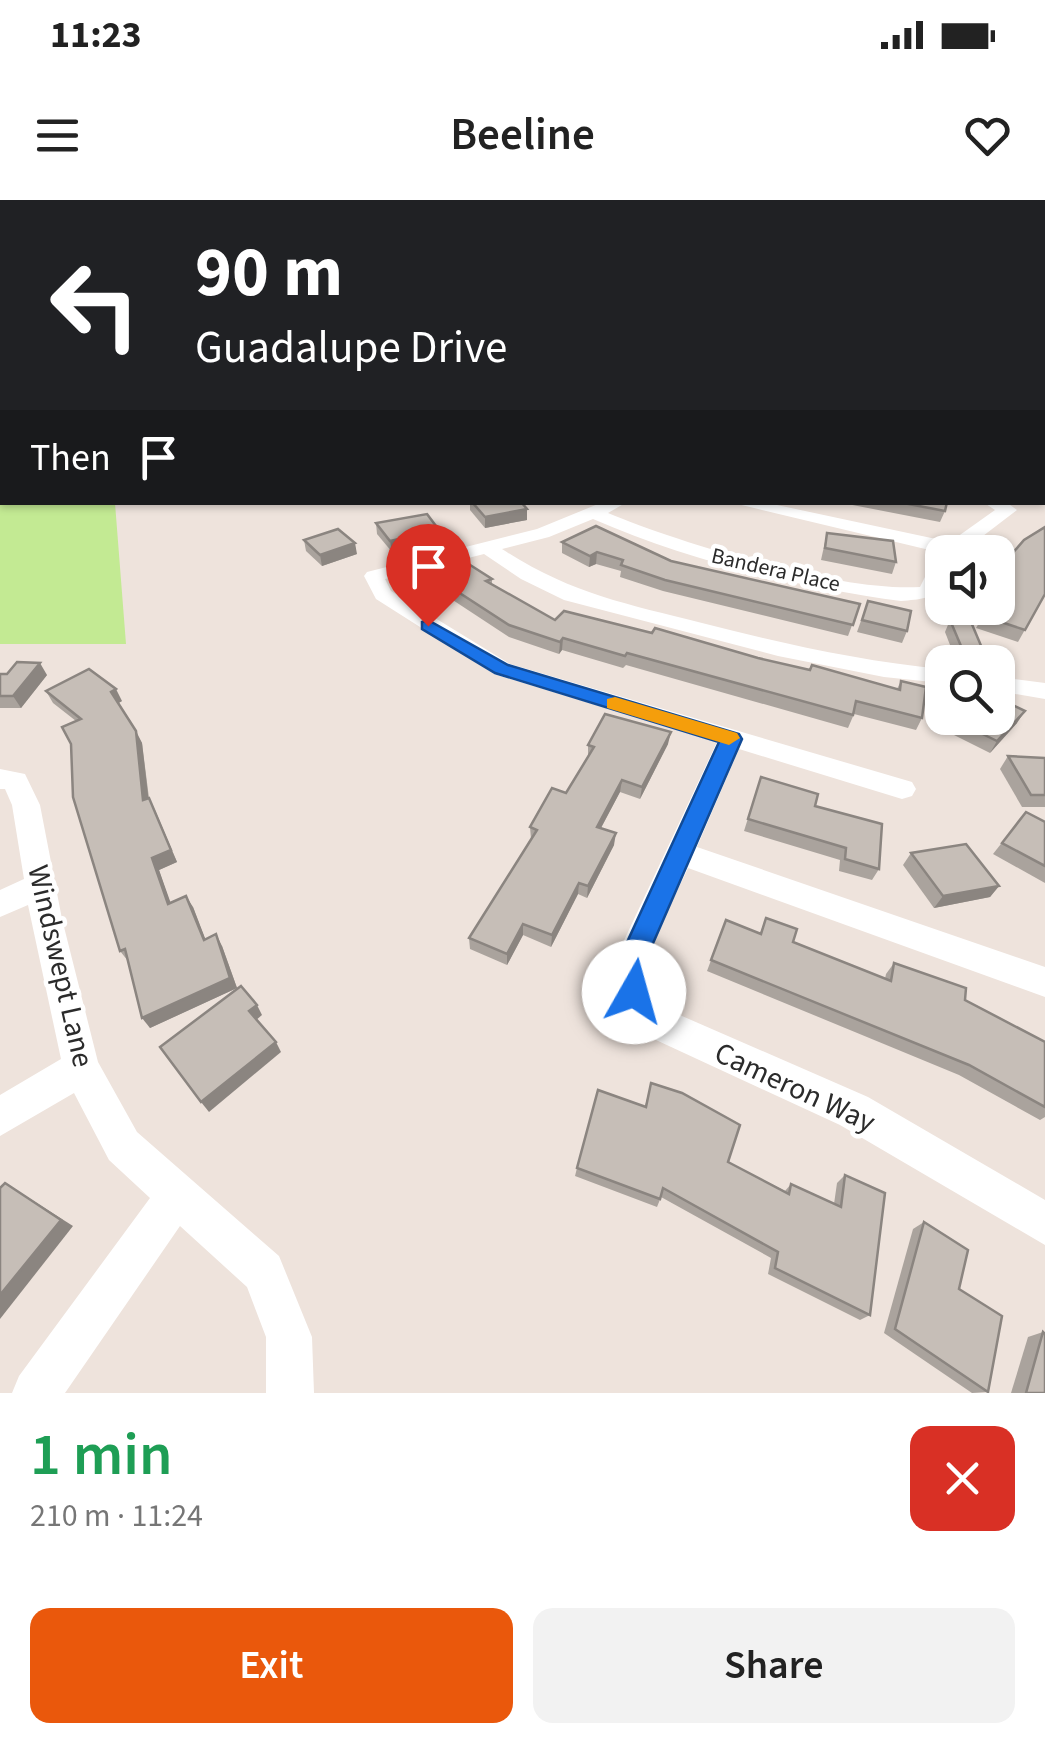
<!DOCTYPE html>
<meta charset="utf-8">
<style>
body{margin:0;font-family:"Source Sans 3",sans-serif;background:#f2f2f2;color:#222;height:100vh;display:flex;flex-direction:column;font-size:38px;white-space:nowrap}
*{box-sizing:border-box;margin:0}
p{font-size:32px;color:#767676}
.icon{flex:none;width:55px;height:55px;fill:none;stroke:currentColor;stroke-width:2;stroke-linecap:round;stroke-linejoin:round}
.map{position:relative;height:1193px;overflow:hidden}
.sheet{display:flex;flex-direction:column;background:#fff;flex:1}
.sheet>*{flex:none}
.hud{position:absolute;left:0px;top:0px;width:1045px;height:305px;box-shadow:0 2px 8px #0004;background:#202124;color:#fff;overflow:hidden}
.controls{position:absolute;left:925px;top:335px;display:grid;gap:20px}
.controls a{display:grid;place-items:center;width:90px;height:90px;border-radius:20px;background:#fff;box-shadow:0 2px 8px #0004;font-size:50px}
.pin{position:absolute;display:grid;place-items:center;width:85px;height:85px;color:#fff;margin:-102px -42px;border-radius:50% 50% 50% 0;rotate:-45deg;box-shadow:0 0 10px #0007}
.pin .icon{rotate:45deg}
.me{position:absolute;width:110px;margin:-55px;rotate:7deg;stroke-linejoin:round;filter:drop-shadow(0 0 8px #0008)}
.turn{display:flex;align-items:center;gap:35px;height:210px;padding:0 30px;font-size:45px}
.turn .icon{width:130px;height:130px;stroke-width:2.5}
.turn b{display:block;font-size:70px;line-height:85px}
.then{display:flex;align-items:center;height:95px;padding:0 30px;background:#0003;gap:20px;font-size:38px}
.round{display:grid;place-items:center;flex:none;width:105px;height:105px;border-radius:20px;background:#f2f2f2}
.summary{display:flex;align-items:center;justify-content:space-between;height:170px;padding:0 30px}
h1{font-size:60px;font-weight:600;line-height:75px;color:#1e9e55}
.button{display:flex;gap:20px;margin-top:auto;padding:20px 30px}
.button a{flex:1;height:115px;border-radius:20px;background:#ea580c;color:#fff;font-size:40px;font-weight:600;line-height:115px;text-align:center}
.button a+a{background:#f2f2f2;color:#222}
.status{display:flex;justify-content:space-between;align-items:center;height:70px;padding:0 50px;background:#fff;direction:ltr}
.status svg{height:28px;fill:currentColor}
header{display:flex;justify-content:space-between;align-items:center;height:130px;padding:0 30px;background:#fff;font-size:45px;font-weight:600}
.map>svg:first-child{display:block}
.green{fill:#c3ea93}
.lines{fill:none;stroke-linecap:round;stroke-linejoin:round}
.river{fill:#65f2fb;fill-rule:evenodd}
.minor{fill:#fff;fill-rule:evenodd}
.wall{fill:#aaa39d}
.shaded-wall{fill:#8b8580}
.building{fill:#c6beb7;stroke:#8b8580;stroke-width:2.5}
.route{fill:#1a73e8;stroke:#114b97;stroke-width:2.5}
.slow{fill:#f59e0b}
.labels{text-anchor:middle;stroke-width:9;stroke-linejoin:round;paint-order:stroke}
.far-street-label{font-size:22px;fill:#2b2b2b;stroke:#fff}
.near-street-label{font-size:30px;fill:#2b2b2b;stroke:#fff}
</style>
<div class="status"><b>11:23</b><svg viewBox="0 0 49 12"><path d="M0 12V9h3v3zM5 12V6h3v6zM10 12V3h3v9zM15 12V0h3v12zM26 1h20v11H26zM47 4h2v5h-2z"/></svg></div>
<header><svg class="icon" aria-label="menu" viewBox="0 0 24 24"><path d="M4 6h16M4 12h16M4 18h16"/></svg>Beeline<svg class="icon" aria-label="heart" viewBox="0 0 24 24"><path d="M12 20l-8-8c-3-5 5-10 8-4 3-6 11-1 8 4z"/></svg></header>
<div class="map">
<svg width="1045" height="1193" viewBox="0 0 1045 1193">
<rect width="100%" height="100%" fill="#eee3dc"/>
<polygon class="green" points="0,141 2,302 115,303 126,444 0,444"/>
<g class="lines">
<rect class="river" x="0" y="248" width="2" height="14"/>
<g class="minor">
<rect x="1042" y="230" width="3" height="8"/>
<polygon points="1042,266 1045,267 1045,277 1042,276"/>
<path d="M 603,302 L 627,302 L 608,313 C 682,344 841,392 920,387 L 935,357 L 942,355 C 942,394 941,398 901,401 C 798,387 689,361 593,319 L 549,337 L 502,349 C 569,393 626,404 702,423 C 781,443 860,461 942,469 L 942,483 L 884,477 L 778,456 L 564,400 L 521,379 L 484,354 L 385,379 L 391,391 L 510,464 L 912,582 L 916,589 L 912,596 L 902,599 L 739,549 L 697,647 L 1045,767 L 1045,797 L 688,668 C 675,698 638,759 652,789 C 657,802 671,809 682,816 L 868,897 L 1045,1000 L 1045,1045 L 840,925 L 656,840 C 628,820 617,798 613,764 L 717,542 L 494,474 L 376,399 L 364,376 L 367,372 L 537,329 Z"/>
<polygon points="729,302 763,302 950,342 995,310 983,302 1006,302 1017,310 962,352 942,353"/>
<polygon points="998,477 1045,483 1045,499 998,491"/>
<polygon points="0,569 25,574 40,605 62,719 98,862 137,932 279,1056 312,1137 314,1193 266,1193 266,1137 247,1087 180,1026 65,1193 12,1193 19,1176 150,998 109,960 74,893 0,936 0,895 61,859 28,705 0,717 0,690 24,679 12,605 5,589 0,589"/>
</g>
</g>
<g class="wall">
<polygon points="1042,122 1045,122 1045,145 1043,145 1043,149 1045,149 1045,176 1044,176 1043,180 1045,180 1045,207 1042,206"/>
<polygon points="470,302 521,302 527,309 527,320 485,328 470,310"/>
<polygon points="837,302 947,302 945,311 940,322"/>
<polygon points="376,323 439,330 440,342 392,352 377,334"/>
<polygon points="827,333 896,362 892,374 821,360"/>
<polygon points="304,340 357,354 322,366 306,351"/>
<polygon points="562,342 671,361 860,404 848,436 663,391 620,377 621,371 596,364 589,367 562,353"/>
<polygon points="435,377 492,379 492,384 555,420 758,458 897,489 901,481 922,518 916,530 854,514 848,528 626,465 623,468 562,450 559,454 509,437 436,389"/>
<polygon points="1045,394 1018,442 976,428 983,416"/>
<polygon points="868,401 907,431 902,443 857,432"/>
<polygon points="950,420 982,448 975,460 955,458 945,432"/>
<polygon points="0,474 47,475 21,508 0,508"/>
<polygon points="46,491 122,501 118,503 142,543 149,598 155,610 177,662 159,670 170,703 193,707 205,739 222,746 237,788 150,828 128,761 120,751 76,521 53,503"/>
<polygon points="946,518 998,518 1017,523 990,553 940,528"/>
<polygon points="668,544 640,599 620,592 601,628 614,645 587,698 578,694 551,747 523,735 507,765 470,749 469,738 531,639 530,627 566,593 588,557 588,545"/>
<polygon points="1008,556 1045,558 1045,607 1022,607 1000,569"/>
<polygon points="761,577 815,606 879,669 872,680 839,671 840,660 744,631"/>
<polygon points="1026,612 1045,622 1045,683 993,654"/>
<polygon points="911,653 999,686 990,697 934,708 903,665"/>
<polygon points="766,718 793,742 885,779 886,774 894,763 1045,842 1045,917 1040,920 959,875 707,771 726,720 760,733"/>
<polygon points="651,883 728,962 785,991 791,984 834,1004 837,983 845,975 870,1115 860,1120 768,1074 771,1058 661,997 657,1007 575,976 577,968 645,906"/>
<polygon points="924,1022 959,1089 988,1192 972,1193 884,1133 913,1029"/>
<polygon points="1043,1132 1045,1193 1011,1193 1028,1137"/>
</g>
<g class="shaded-wall">
<polygon points="527,309 527,320 485,328 485,317"/>
<polygon points="439,330 440,342 392,352 390,341"/>
<polygon points="355,343 357,354 322,366 320,355"/>
<polygon points="597,352 596,364 589,367 590,356"/>
<polygon points="563,438 562,450 559,454 560,442"/>
<polygon points="40,463 47,475 21,508 13,496"/>
<polygon points="116,489 122,501 117,504 111,492"/>
<polygon points="1025,511 1017,523 990,553 997,541"/>
<polygon points="136,531 142,543 150,612 143,600"/>
<polygon points="671,532 668,544 640,599 642,587"/>
<polygon points="622,580 620,592 595,639 597,627"/>
<polygon points="149,598 177,662 159,670 175,715 168,704 152,658"/>
<polygon points="616,633 614,645 587,698 588,686"/>
<polygon points="579,683 578,694 551,747 552,735"/>
<polygon points="999,686 990,697 934,708 943,696"/>
<polygon points="186,696 193,707 210,751 204,740"/>
<polygon points="523,724 523,735 507,765 507,754"/>
<polygon points="216,734 222,746 237,788 150,828 142,818"/>
<polygon points="257,805 262,815 255,821 249,811"/>
<polygon points="276,842 281,852 209,912 201,902"/>
<polygon points="5,983 73,1026 0,1119 0,1095"/>
</g>
<g class="building">
<polygon points="1042,122 1045,122 1043,149 1045,149 1043,180 1045,180 1045,196 1042,195"/>
<polygon points="1042,235 1045,235 1045,258 1042,263"/>
<polygon points="472,302 521,302 527,309 485,317"/>
<polygon points="898,302 947,302 945,311"/>
<polygon points="427,314 439,330 390,341 376,323"/>
<polygon points="596,326 671,361 860,404 853,425 665,380 621,365 623,360 597,352 590,356 562,342"/>
<polygon points="1045,327 1045,394 1025,430 983,416 988,408 998,408 998,370 1024,340"/>
<polygon points="338,329 355,343 320,355 304,340"/>
<polygon points="827,333 893,341 896,362 825,348"/>
<polygon points="467,363 492,379 486,381 555,420 564,411 652,433 655,428 758,458 810,470 812,465 900,490 901,481 926,487 922,518 856,501 853,515 627,453 625,456 563,438 560,442 509,425 435,377"/>
<polygon points="868,401 911,411 907,431 862,420"/>
<polygon points="950,420 971,422 982,448 961,446"/>
<polygon points="17,462 40,463 13,496 0,496 0,474 7,474"/>
<polygon points="89,469 116,489 111,492 136,531 143,600 149,598 171,650 152,658 168,704 186,696 204,740 216,734 230,778 142,818 125,749 120,751 73,597 71,544 62,527 81,519 46,491"/>
<polygon points="998,498 1025,511 997,541 950,518 998,518"/>
<polygon points="605,514 671,532 642,587 622,580 597,627 616,633 588,686 579,683 552,735 523,724 507,754 469,738 537,630 530,627 552,588 566,593 594,547 588,545"/>
<polygon points="1008,556 1045,558 1045,595 1031,595"/>
<polygon points="761,577 818,594 815,606 882,624 879,669 845,659 846,648 748,619"/>
<polygon points="1026,612 1045,622 1045,666 1002,643"/>
<polygon points="966,644 999,686 943,696 911,653"/>
<polygon points="766,718 797,729 793,742 891,781 894,763 966,788 965,800 1045,842 1045,907 969,865 711,760 726,720 761,734"/>
<polygon points="241,786 257,805 249,811 276,842 201,902 160,847"/>
<polygon points="651,883 682,893 740,925 728,962 789,994 791,984 841,1007 845,975 885,993 870,1115 775,1068 778,1052 663,988 660,999 577,968 598,890 646,907"/>
<polygon points="5,983 61,1020 0,1095 0,988"/>
<polygon points="924,1022 968,1050 959,1089 1002,1116 988,1192 895,1129"/>
<polygon points="1043,1132 1045,1134 1045,1193 1026,1193"/>
</g>
<linearGradient id="sky" x2="0" y2="1"><stop stop-color="#73cdf0"/><stop offset="0.42" stop-color="#f7f2ef"/><stop offset="1" stop-color="#f7f2ef" stop-opacity="0"/></linearGradient>
<rect width="1045" height="289" fill="url(#sky)"/>
<polygon class="route" points="428,420 508,465 739,534 742,539 644,764 648,792 644,801 634,804 623,801 617,764 719,542 495,473 422,429 422,422"/>
<polygon class="slow" points="615,497 737,533 740,538 729,545 607,508 607,499"/>
<g class="labels">
<g class="far-street-label">
<text transform="translate(776 369) rotate(13)" y="8">Bandera Place</text>
</g>
<g class="near-street-label">
<text transform="translate(61 766) rotate(77)" y="10">Windswept Lane</text>
<text transform="translate(795 887) rotate(25)" y="10">Cameron Way</text>
</g>
</g>
</svg>
<div class="controls">
<a><svg class="icon" aria-label="sound" viewBox="0 0 24 24"><path d="M4 9h4l5-4v14l-5-4H4zM17 9q2 3 0 6"/></svg></a>
<a><svg class="icon" aria-label="search" viewBox="0 0 24 24"><circle cx="10" cy="10" r="6"/><path d="M15 15l6 6"/></svg></a>
</div>
<div class="pin" style="left:428px;top:426px;background:#d93025"><svg class="icon" aria-label="arrive" viewBox="0 0 24 24"><path d="M6 21V4h12l-3 4 3 4H6"/></svg></div>
<svg class="me" style="left:634px;top:792px" viewBox="-20 -20 40 40"><circle r="19" fill="#fff"/><path d="M0-13L10 11 0 6-10 11z" fill="#1a73e8"/></svg>
<div class="hud">
<div class="turn"><svg class="icon" aria-label="left" viewBox="0 0 24 24"><path d="M17 20v-9H6M10 6l-5 5 5 5"/></svg><div><b>90 m</b>Guadalupe Drive</div></div>
<div class="then">Then<svg class="icon" aria-label="arrive" viewBox="0 0 24 24"><path d="M6 21V4h12l-3 4 3 4H6"/></svg></div>
</div>
</div>
<section class="sheet">
<div class="summary"><div><h1>1 min</h1><p>210 m · 11:24</p></div><a class="round" style="background:#d93025;color:#fff"><svg class="icon" aria-label="close" viewBox="0 0 24 24"><path d="M6 6l12 12M18 6L6 18"/></svg></a></div>
<div class="button"><a>Exit</a><a>Share</a></div>
</section>
